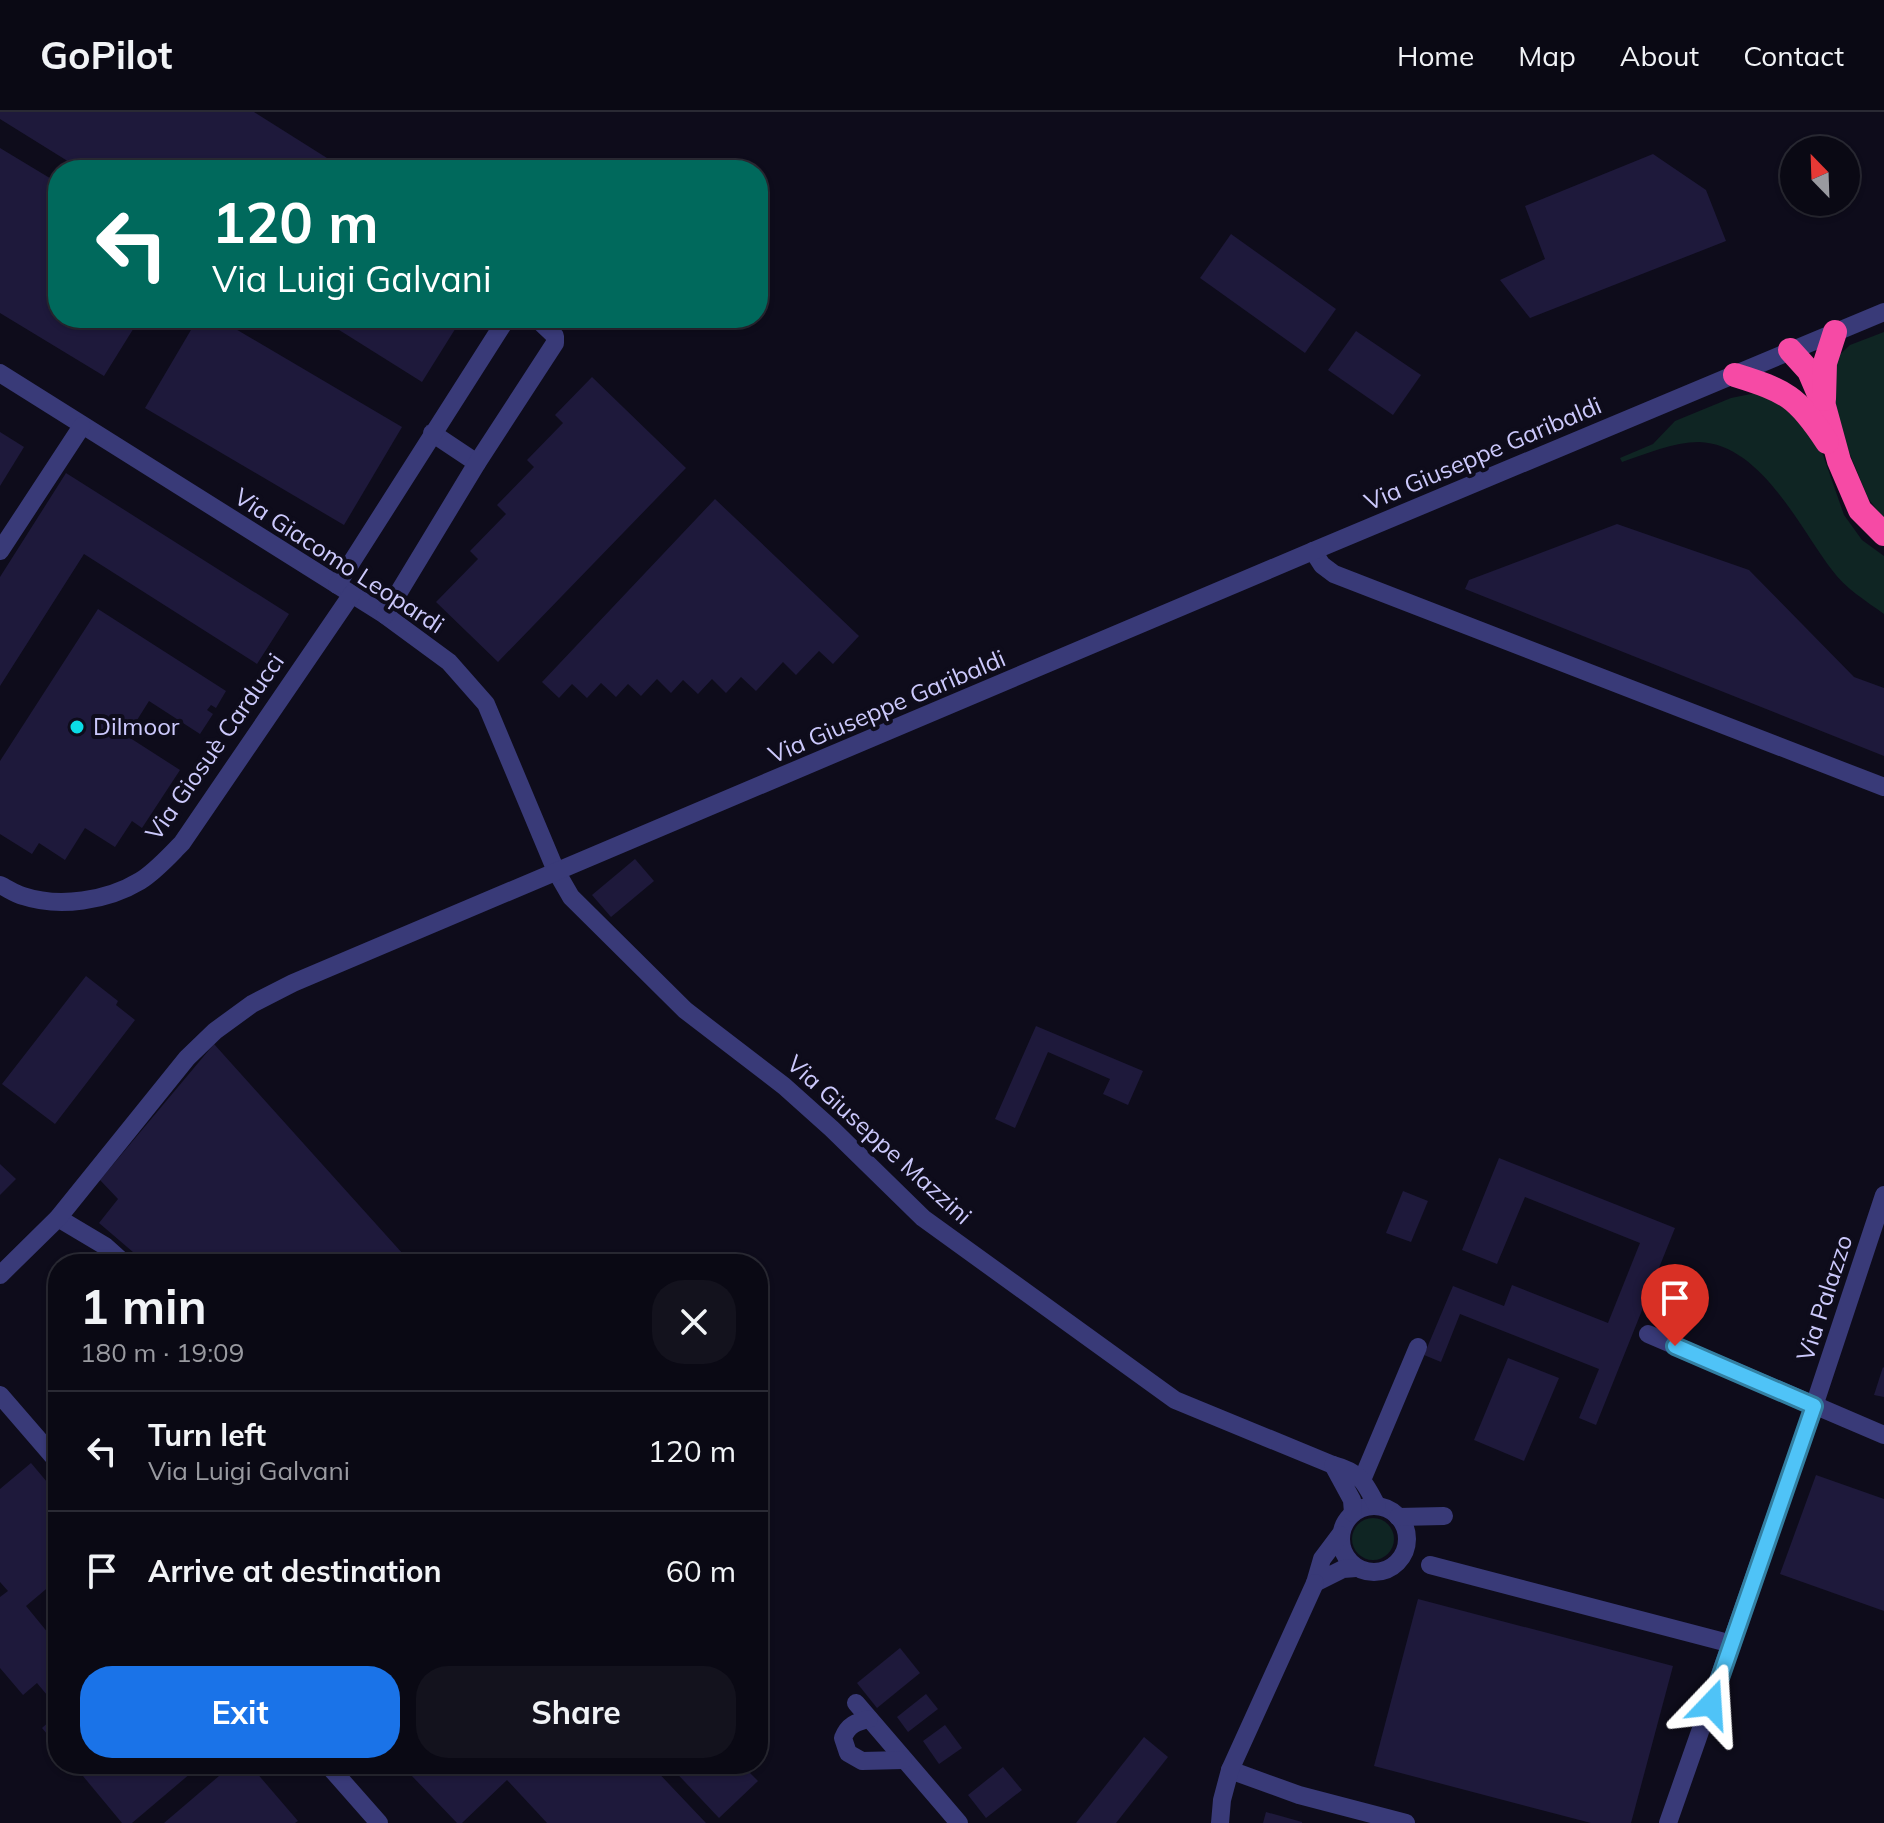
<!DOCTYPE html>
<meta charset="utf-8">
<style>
body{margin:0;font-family:Mulish,sans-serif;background:#13121d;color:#f1f3f6;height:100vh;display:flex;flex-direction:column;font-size:30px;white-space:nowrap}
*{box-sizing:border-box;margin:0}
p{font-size:26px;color:#999aa0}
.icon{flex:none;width:44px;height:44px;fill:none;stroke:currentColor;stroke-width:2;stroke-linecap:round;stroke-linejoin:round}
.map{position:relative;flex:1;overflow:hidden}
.drawer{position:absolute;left:48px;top:1142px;width:720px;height:520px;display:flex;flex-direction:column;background:#0a0914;border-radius:32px;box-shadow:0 2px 6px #0004,0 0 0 2px #2a2a34}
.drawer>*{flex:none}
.banner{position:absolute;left:48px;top:48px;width:720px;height:168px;border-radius:32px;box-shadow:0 2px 6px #0004,0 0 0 2px #2a2a34;background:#00695c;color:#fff;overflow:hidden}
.needle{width:52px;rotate:337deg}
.tools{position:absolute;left:1780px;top:24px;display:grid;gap:16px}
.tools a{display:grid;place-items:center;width:80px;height:80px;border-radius:50%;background:#0a0914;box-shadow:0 2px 6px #0004,0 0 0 2px #2a2a34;font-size:40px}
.pin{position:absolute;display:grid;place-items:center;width:68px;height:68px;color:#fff;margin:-82px -34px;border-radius:50% 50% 50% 0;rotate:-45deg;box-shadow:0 0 8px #0007}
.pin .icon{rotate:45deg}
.me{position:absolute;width:88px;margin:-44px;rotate:20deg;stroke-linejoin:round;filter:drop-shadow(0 0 6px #0008)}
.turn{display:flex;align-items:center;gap:28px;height:168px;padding:0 32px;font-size:36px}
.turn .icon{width:104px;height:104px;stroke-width:2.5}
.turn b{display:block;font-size:56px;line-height:68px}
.round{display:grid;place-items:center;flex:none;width:84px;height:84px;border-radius:32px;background:#13121d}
.head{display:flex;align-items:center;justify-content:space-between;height:136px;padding:0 32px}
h1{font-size:48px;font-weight:700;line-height:60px}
.cta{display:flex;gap:16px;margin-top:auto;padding:16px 32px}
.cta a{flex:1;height:92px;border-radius:32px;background:#1a73e8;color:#fff;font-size:32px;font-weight:700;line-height:92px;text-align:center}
.cta a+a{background:#13121d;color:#f1f3f6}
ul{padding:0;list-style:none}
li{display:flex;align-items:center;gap:24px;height:120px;padding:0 32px;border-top:2px solid #2a2a34}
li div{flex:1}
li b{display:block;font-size:30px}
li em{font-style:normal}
header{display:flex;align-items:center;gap:48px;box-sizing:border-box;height:112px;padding:0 40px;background:#0a0914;border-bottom:2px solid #2a2a34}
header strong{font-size:38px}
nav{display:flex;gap:44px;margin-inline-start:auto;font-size:28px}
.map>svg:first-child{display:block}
.green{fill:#0f2523}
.building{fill:#1e193b}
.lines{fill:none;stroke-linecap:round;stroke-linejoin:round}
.minor{stroke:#393a78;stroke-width:18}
.highway{stroke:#f64aa5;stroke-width:24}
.route-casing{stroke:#337fa1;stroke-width:20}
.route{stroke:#4fc3f7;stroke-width:14}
.poi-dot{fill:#0bdbe6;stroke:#0e0c1b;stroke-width:3}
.labels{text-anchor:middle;stroke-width:8;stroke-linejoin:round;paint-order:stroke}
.street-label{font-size:24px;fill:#ccc9fc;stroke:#0e0c1b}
.poi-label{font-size:24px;fill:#ccc9fc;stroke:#0e0c1b;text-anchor:start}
</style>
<header>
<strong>GoPilot</strong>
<nav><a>Home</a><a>Map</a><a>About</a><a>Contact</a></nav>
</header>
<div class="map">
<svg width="1884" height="1711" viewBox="0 0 1884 1711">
<rect width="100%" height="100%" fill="#0e0c1b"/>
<g class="green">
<polygon points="1884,220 1884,407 1868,386 1830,294 1833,249 1850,233"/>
<path d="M 1756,281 L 1791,297 L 1821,337 L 1844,403 L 1862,428 L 1884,444 L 1884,502 C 1866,489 1845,476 1832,458 C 1799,415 1761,332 1699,330 C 1673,330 1646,342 1622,350 L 1620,346 L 1653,332 L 1675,309 L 1731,286 Z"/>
<circle cx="1373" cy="1427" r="21"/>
</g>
<g class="building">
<polygon points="0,0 254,0 346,58 82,58 0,7"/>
<polygon points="0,36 58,71 58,206 140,206 104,264 0,201"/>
<polygon points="1653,42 1706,78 1726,129 1530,206 1500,168 1545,147 1525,94"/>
<polygon points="1231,122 1336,197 1305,241 1200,166"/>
<polygon points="198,206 217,206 402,315 344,413 145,296"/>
<polygon points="320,206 462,206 422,270"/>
<polygon points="1356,219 1421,263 1393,303 1328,258"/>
<polygon points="592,265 686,356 498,550 436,490 478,447 470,439 506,402 497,393 534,355 527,348 563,311 555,303"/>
<polygon points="0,320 24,335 0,374"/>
<polygon points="66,361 289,502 257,552 84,442 0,574 0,465"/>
<polygon points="715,387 859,524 833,552 819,539 796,563 783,550 756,579 741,565 726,581 712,567 698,582 683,568 671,581 657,567 641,584 628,572 616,585 601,571 587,586 572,572 559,586 542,570"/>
<polygon points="1617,412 1749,458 1854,565 1884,576 1884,644 1465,477 1469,468"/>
<polygon points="98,497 226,579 216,596 211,593 207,598 213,602 200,622 149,589 127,624 180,658 142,716 132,709 115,735 85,716 65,748 39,731 32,742 0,722 0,649"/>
<polygon points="635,747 654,769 611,805 592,783"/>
<polygon points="86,864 118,889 116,893 135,908 55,1012 2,972"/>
<polygon points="1036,914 1143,959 1128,993 1103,982 1110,967 1048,940 1015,1016 995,1007"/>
<polygon points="214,932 412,1152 147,1152 99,1111 118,1087 100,1068"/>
<polygon points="1499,1046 1675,1116 1596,1313 1579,1306 1599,1257 1460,1202 1441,1250 1424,1243 1453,1174 1504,1194 1512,1173 1608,1211 1640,1131 1525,1085 1497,1152 1462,1138"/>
<polygon points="0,1052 16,1067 0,1083"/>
<polygon points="1403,1079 1428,1089 1411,1130 1386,1121"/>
<polygon points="1508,1246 1559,1266 1524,1349 1474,1328"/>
<polygon points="1883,1255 1884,1256 1884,1285 1874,1283"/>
<polygon points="31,1351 58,1383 58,1467 26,1494 58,1533 58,1596 37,1571 23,1583 0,1556 0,1485 8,1479 0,1470 0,1377"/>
<polygon points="1816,1363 1884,1387 1884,1499 1780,1462"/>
<polygon points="1418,1487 1673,1554 1631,1711 1591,1711 1374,1654"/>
<polygon points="900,1536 920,1561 877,1596 857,1571"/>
<polygon points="926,1582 938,1597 908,1620 897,1605"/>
<polygon points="58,1602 58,1635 42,1616"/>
<polygon points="945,1613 962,1636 939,1652 923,1629"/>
<polygon points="1144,1625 1168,1645 1116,1711 1076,1711"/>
<polygon points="73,1652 184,1652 191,1661 132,1711 122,1711"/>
<polygon points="233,1652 249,1652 298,1709 295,1711 164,1711"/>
<polygon points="423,1652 650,1652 706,1711 547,1711 507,1668 462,1711 457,1711 411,1663"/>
<polygon points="668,1652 741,1652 758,1669 719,1706"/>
<polygon points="1003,1655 1022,1678 986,1706 968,1683"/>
<polygon points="1266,1700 1302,1710 1302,1711 1263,1711"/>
</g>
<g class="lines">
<g class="minor">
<polyline points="0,261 385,503 449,550 486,592 556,759 571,785 685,898 784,974 832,1017 923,1106 1175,1288 1333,1353"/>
<polyline points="432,321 477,351"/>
<polyline points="0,439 82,314"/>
<polyline points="1313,439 1322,453 1334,462 1884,675"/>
<polyline points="337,473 507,206"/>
<polyline points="385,503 477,351 555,231 555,224 536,206"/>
<path d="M 0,773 C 7,776 15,782 23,784 C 59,796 107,789 140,769 C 156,759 169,744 182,731 L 352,482"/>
<polyline points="58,1106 105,1134 125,1152"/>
<polyline points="0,1163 58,1106 187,946 215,919 252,892 293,871 1313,439 1884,200"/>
<polyline points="1648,1222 1884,1323"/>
<polyline points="0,1283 58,1350"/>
<polyline points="1362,1368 1418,1235"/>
<circle cx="1374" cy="1427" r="33"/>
<path d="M 1353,1401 L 1352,1388 L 1333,1353 C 1360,1360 1365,1370 1377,1394"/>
<polyline points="1398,1405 1444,1404"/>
<polyline points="1340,1423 1322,1447 1315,1471 1343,1457 1356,1456"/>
<polyline points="1430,1453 1732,1532"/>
<polyline points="856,1591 959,1711"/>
<path d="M 869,1607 C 856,1610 848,1613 843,1626 L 848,1641 L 862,1649 L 903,1648"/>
<polyline points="327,1652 379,1711"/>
<polyline points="1230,1658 1299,1683 1406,1711"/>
<polyline points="1220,1711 1222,1688 1230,1658 1315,1471"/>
<polyline points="1668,1711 1814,1294 1884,1083"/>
</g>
<g class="highway">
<polyline points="1790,238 1809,259 1824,294 1839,349 1860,398 1884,422"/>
<path d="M 1735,263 C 1786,279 1797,284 1827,330"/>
<polyline points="1824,287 1825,251 1835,220"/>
</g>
</g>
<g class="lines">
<g class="route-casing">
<polyline id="route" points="1675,1234 1814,1294 1711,1592"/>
</g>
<use href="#route" class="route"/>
</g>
<circle class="poi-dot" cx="77" cy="615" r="8"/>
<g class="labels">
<g class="street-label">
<text transform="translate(1483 342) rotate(-23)" y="8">Via Giuseppe Garibaldi</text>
<text transform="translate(339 449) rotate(33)" y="8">Via Giacomo Leopardi</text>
<text transform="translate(887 595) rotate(-23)" y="8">Via Giuseppe Garibaldi</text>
<text transform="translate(215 635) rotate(-55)" y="8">Via Giosuè Carducci</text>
<text transform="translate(879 1028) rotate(42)" y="8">Via Giuseppe Mazzini</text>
<text transform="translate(1825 1186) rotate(-72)" y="8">Via Palazzo</text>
</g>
<g class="poi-label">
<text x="93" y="623">Dilmoor</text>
</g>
</g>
</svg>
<div class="tools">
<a><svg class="needle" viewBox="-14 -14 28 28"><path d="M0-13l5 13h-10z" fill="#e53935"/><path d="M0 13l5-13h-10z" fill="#999aa0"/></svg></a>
</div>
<div class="pin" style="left:1675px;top:1234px;background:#d93025"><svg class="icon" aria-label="arrive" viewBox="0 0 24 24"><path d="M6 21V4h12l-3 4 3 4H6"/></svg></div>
<svg class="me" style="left:1711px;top:1592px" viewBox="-20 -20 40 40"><path d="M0-17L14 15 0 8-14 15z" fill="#4fc3f7" stroke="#fff" stroke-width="4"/></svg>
<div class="banner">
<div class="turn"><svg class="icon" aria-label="left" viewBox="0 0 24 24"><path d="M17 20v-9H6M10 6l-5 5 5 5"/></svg><div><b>120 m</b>Via Luigi Galvani</div></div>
</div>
<section class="drawer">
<div class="head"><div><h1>1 min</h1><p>180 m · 19:09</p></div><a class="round"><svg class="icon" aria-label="close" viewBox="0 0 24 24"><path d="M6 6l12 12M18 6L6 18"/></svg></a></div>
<ul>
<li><svg class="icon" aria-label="left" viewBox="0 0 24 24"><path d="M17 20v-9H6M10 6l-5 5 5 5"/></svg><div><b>Turn left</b><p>Via Luigi Galvani</p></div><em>120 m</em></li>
<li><svg class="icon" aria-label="arrive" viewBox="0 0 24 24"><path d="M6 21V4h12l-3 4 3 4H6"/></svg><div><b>Arrive at destination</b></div><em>60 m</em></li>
</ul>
<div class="cta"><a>Exit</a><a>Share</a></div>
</section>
</div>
